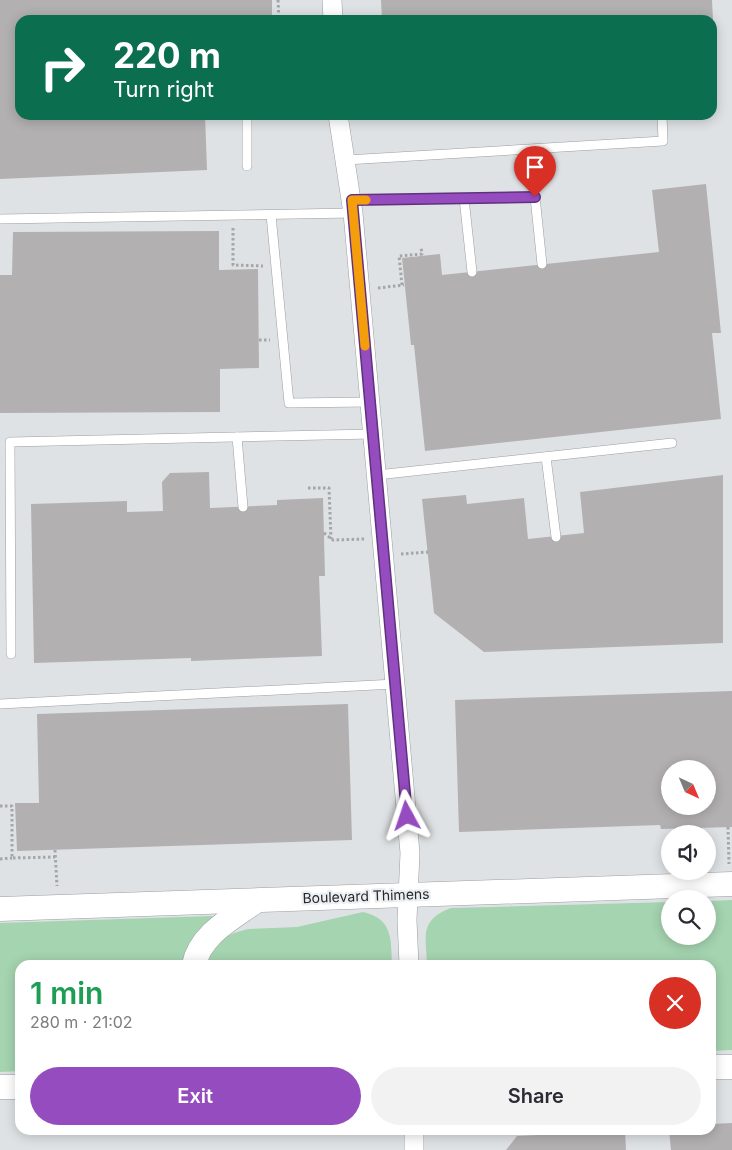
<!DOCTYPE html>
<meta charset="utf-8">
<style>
body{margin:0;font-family:Inter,sans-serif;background:#f2f2f3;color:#2b2b33;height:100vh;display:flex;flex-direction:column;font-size:19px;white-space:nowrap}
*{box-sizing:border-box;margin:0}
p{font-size:16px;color:#7c7c81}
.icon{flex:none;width:28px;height:28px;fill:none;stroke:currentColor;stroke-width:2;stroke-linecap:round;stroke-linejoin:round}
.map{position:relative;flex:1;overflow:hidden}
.side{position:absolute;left:15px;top:960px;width:701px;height:175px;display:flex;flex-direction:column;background:#fff;border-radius:15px;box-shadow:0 2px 12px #0003}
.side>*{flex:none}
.top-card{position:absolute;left:15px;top:15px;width:702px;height:105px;border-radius:15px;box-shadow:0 2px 12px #0003;background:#0b6e4f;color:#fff;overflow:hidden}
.needle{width:32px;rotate:136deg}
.controls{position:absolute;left:661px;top:760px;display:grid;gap:10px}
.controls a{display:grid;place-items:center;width:55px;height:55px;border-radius:50%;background:#fff;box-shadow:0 2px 12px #0003;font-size:25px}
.pin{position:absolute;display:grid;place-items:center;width:42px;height:42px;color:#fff;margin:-51px -21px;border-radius:50% 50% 50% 0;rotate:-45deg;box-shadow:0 0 5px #0007}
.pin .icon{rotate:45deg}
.me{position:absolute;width:55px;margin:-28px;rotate:355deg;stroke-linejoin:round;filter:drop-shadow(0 0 4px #0008)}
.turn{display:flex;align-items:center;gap:18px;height:105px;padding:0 15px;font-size:22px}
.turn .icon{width:65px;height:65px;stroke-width:2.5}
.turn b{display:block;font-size:35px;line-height:42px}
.round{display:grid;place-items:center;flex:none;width:52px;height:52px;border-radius:26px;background:#f2f2f3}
.overview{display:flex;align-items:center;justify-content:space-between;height:85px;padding:0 15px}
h1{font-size:30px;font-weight:600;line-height:38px;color:#1e9e55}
.action{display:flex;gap:10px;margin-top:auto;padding:10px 15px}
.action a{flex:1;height:58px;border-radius:30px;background:#944cbf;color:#fff;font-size:20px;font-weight:600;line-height:58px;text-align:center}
.action a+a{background:#f2f2f3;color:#2b2b33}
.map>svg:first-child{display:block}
.green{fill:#a5d4b0}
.building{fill:#b3b0b1;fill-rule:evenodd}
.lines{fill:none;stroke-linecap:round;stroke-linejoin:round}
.service-casing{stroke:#9b9ea0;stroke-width:10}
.minor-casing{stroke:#9b9ea0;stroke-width:20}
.tertiary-casing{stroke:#9b9ea0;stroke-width:25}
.path{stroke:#a4a6a8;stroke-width:3;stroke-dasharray:2.5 2.5;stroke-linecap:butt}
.service{stroke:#fff;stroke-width:9}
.minor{stroke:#fff;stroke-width:19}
.tertiary{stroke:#fff;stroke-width:24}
.route-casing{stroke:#60317c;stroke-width:12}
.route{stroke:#944cbf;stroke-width:9}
.slow{stroke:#f59e0b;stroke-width:9}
.labels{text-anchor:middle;stroke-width:4.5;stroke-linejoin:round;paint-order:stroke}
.street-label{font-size:14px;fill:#272829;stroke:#eceff2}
</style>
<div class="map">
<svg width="732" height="1150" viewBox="0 0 732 1150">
<rect width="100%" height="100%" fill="#dfe2e4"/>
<g class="green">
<path d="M 732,900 L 732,1050 L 711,1051 L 711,965 L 427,965 C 426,936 419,920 451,908 L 670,902 L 670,936 L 708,936 L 708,901 Z"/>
<path d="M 363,912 C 393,919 391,939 392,965 L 20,965 L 20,1071 L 0,1072 L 0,923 L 212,916 L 219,941 L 234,933 L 248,929 L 297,927 Z"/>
</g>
<g class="building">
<polygon points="0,0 272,0 272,20 20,20 20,115 205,115 207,170 0,179"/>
<polygon points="381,0 712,0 713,20 382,20"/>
<polygon points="706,184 721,333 712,333 721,419 425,451 414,345 411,345 402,258 440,254 442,275 659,252 652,190"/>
<polygon points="219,231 219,270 258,269 259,368 220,369 220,412 0,413 0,275 12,275 13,232"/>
<polygon points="209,472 210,508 277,505 277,500 323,498 325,576 319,576 322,656 191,661 191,658 34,663 31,504 127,501 127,512 163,511 162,482 170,473"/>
<polygon points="723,475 723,643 484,652 434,613 422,499 466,495 467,504 524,498 528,539 584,533 580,492"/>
<path d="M 732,691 L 732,827 L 661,829 L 660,825 L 459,832 L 455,700 ZM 670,769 L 708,769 L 708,806 L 670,806 Z"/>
<polygon points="348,704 352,840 17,851 15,803 39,803 37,714"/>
<polygon points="732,1123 732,1150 671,1150 669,1130 711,1130 711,1124"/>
<polygon points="625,1131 626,1150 506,1150 517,1136"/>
</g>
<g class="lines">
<g class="service-casing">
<g id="service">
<polyline points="346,160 663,141 662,115"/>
<polyline points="247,166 247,115"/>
<polyline points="464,198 472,272"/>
<polyline points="352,200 535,197 542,264"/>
<polyline points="271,215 289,403 370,402"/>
<polyline points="0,219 353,213"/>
<polyline points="237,437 243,507"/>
<polyline points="546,457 556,537"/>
<polyline points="377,475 672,443"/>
<polyline points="11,654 10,442 373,434"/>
<polyline points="0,704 395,684"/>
</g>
</g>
<g class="minor-casing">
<g id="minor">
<polyline points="332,0 333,20"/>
<polyline points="338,115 353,213 410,853 407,920 409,965"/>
<polyline points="414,1130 414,1150"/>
</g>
</g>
<g class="tertiary-casing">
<g id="tertiary">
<polyline points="0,909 732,884"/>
<path d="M 194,965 C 200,934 233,918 256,901"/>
<polyline points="711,1067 732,1067"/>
<polyline points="0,1087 20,1087"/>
</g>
</g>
<g class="path">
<polyline points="278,0 279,20"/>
<polyline points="233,228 233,265 263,266"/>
<polyline points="402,285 399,256 422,254 421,247"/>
<polyline points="378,288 404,285"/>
<polyline points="259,340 270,340"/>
<polyline points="308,488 329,488 331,539"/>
<polyline points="324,533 333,540 364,539"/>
<polyline points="401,554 428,552"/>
<polyline points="0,806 12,806 12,858 55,857"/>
<polyline points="728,827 729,864"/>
<polyline points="55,850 57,886"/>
<polyline points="0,859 12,858"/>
</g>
<use href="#service" class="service"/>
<use href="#minor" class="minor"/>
<use href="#tertiary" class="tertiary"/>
</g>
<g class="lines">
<g class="route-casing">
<polyline id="route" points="407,816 352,200 535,197"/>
</g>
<use href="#route" class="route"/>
<polyline class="slow" points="365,346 352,200 366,200"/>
</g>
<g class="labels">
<g class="street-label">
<text transform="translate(366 896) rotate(-2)" y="5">Boulevard Thimens</text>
</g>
</g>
</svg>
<div class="controls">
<a><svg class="needle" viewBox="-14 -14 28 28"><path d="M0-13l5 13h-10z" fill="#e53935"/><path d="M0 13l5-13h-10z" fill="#7c7c81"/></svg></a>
<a><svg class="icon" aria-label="sound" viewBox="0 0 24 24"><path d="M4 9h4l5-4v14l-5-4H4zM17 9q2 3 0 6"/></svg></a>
<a><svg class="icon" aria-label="search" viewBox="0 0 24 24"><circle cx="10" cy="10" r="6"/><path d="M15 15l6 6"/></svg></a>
</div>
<div class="pin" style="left:535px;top:197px;background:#d93025"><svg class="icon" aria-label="arrive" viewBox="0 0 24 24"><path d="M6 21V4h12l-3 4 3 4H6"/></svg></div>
<svg class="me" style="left:407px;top:816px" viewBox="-20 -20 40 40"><path d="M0-17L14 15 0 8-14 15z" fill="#944cbf" stroke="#fff" stroke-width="4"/></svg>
<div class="top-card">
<div class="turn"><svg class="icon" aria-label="right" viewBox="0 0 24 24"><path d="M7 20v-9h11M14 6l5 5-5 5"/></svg><div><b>220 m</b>Turn right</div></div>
</div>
<section class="side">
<div class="overview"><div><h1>1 min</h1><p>280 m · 21:02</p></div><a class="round" style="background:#d93025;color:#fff"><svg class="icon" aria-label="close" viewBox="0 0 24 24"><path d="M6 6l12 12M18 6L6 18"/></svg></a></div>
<div class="action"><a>Exit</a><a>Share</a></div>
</section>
</div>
